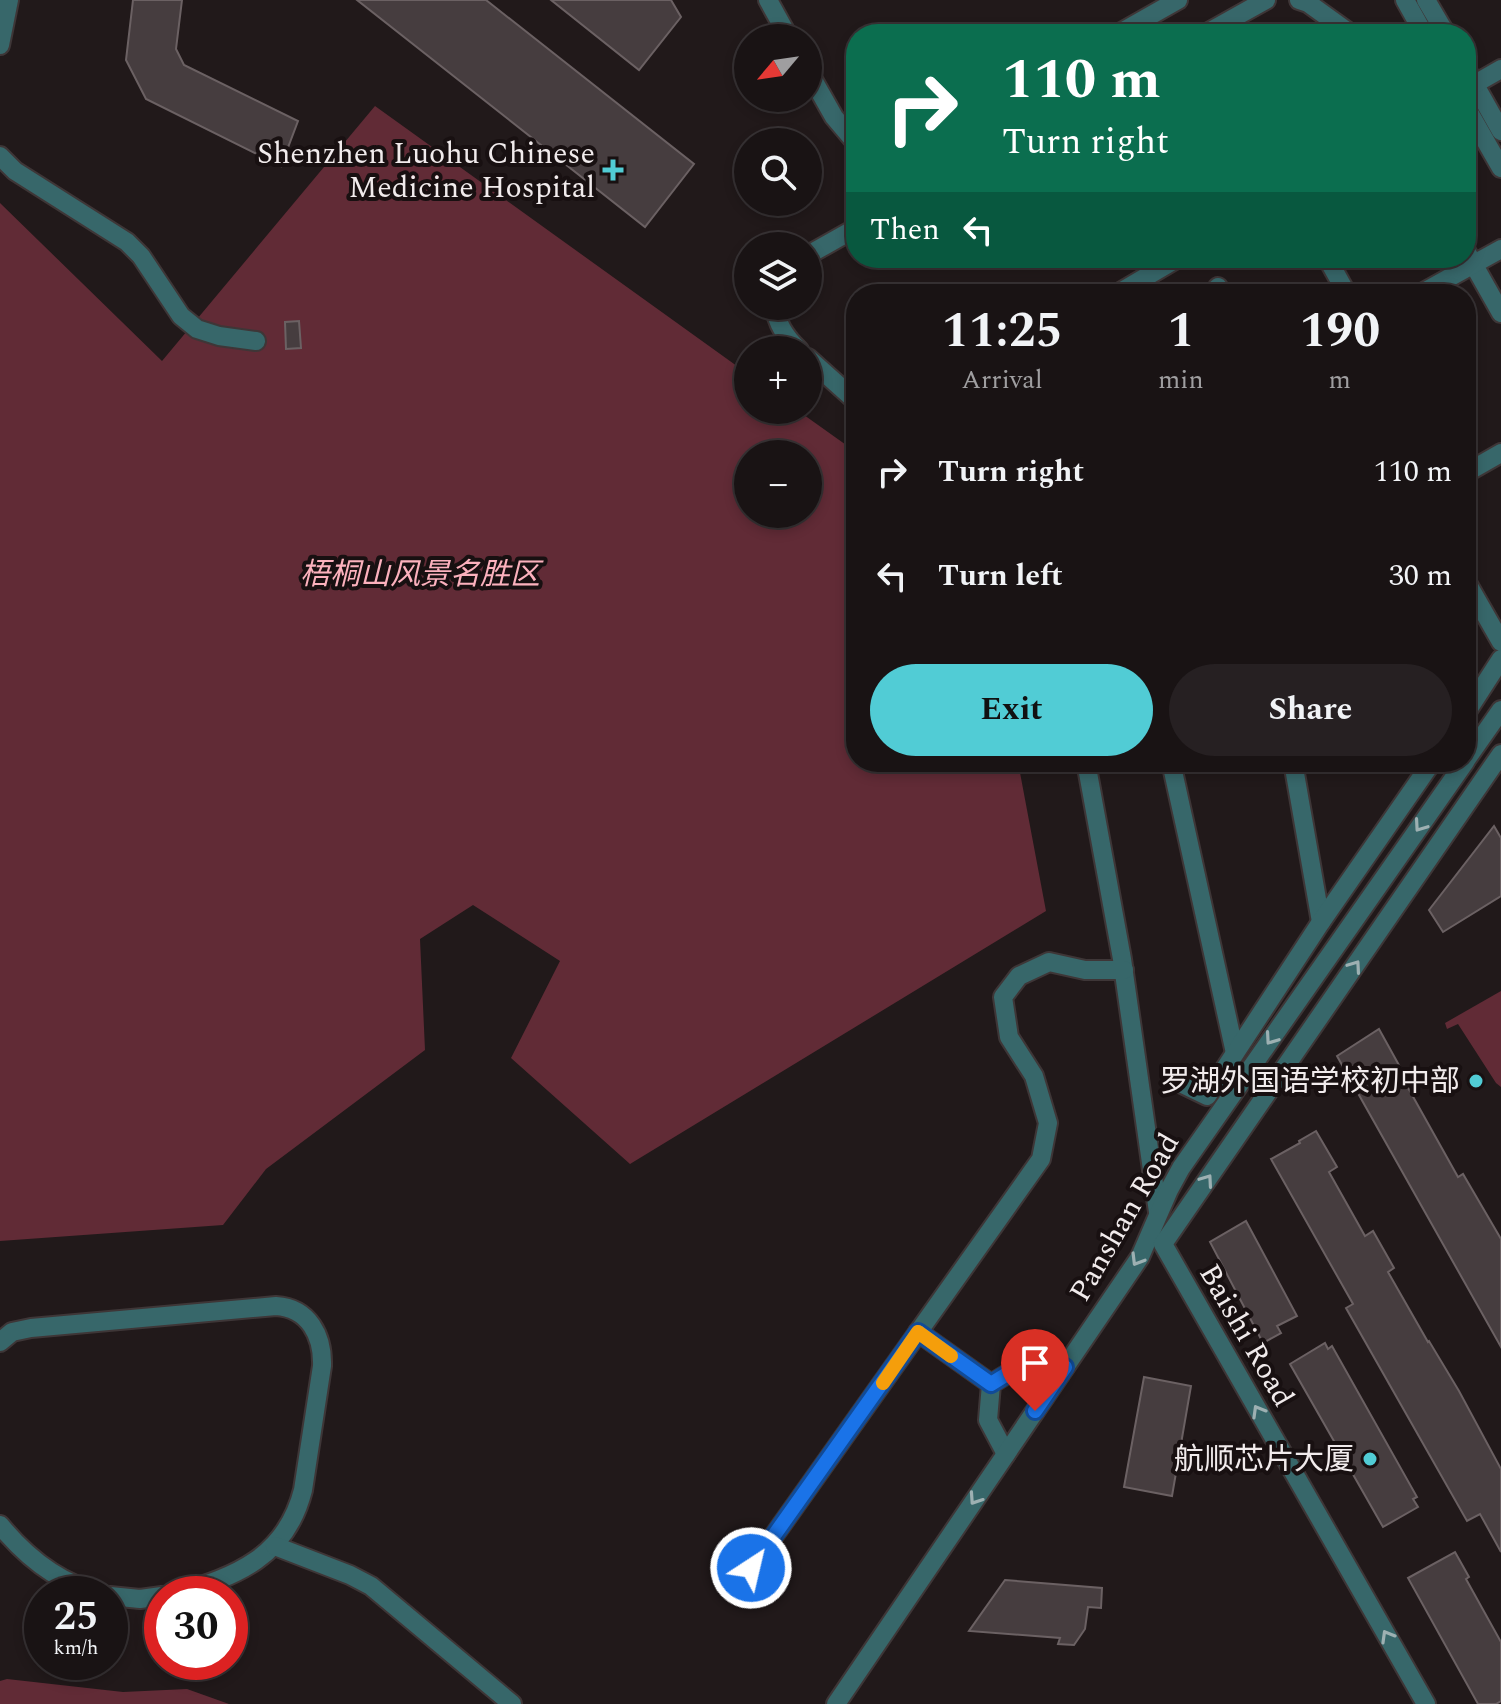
<!DOCTYPE html>
<meta charset="utf-8">
<style>
body{margin:0;font-family:Spectral,"Noto Sans SC",serif;background:#262022;color:#f1f3f6;height:100vh;display:flex;flex-direction:column;font-size:30px;white-space:nowrap}
*{box-sizing:border-box;margin:0}
p{font-size:26px;color:#9f9ea0}
.icon{flex:none;width:44px;height:44px;fill:none;stroke:currentColor;stroke-width:2;stroke-linecap:round;stroke-linejoin:round}
.map{position:relative;flex:1;overflow:hidden}
.side{position:absolute;left:846px;top:284px;width:630px;height:488px;display:flex;flex-direction:column;background:#191314;border-radius:32px;box-shadow:0 4px 12px #0003,0 0 0 2px #373234}
.side>*{flex:none}
.guide{position:absolute;left:846px;top:24px;width:630px;height:244px;border-radius:32px;box-shadow:0 4px 12px #0003,0 0 0 2px #373234;background:#0b6e4f;color:#fff;overflow:hidden}
.needle{width:52px;rotate:241deg}
.tools{position:absolute;left:734px;top:24px;display:grid;gap:16px}
.tools a{display:grid;place-items:center;width:88px;height:88px;border-radius:50%;background:#191314;box-shadow:0 4px 12px #0003,0 0 0 2px #373234;font-size:40px}
.speed{position:absolute;left:24px;top:1576px;display:flex;gap:16px;font-size:40px;font-weight:700;text-align:center}
.speed>*{display:grid;place-content:center;width:104px;height:104px;border-radius:50%;background:#191314;box-shadow:0 4px 12px #0003,0 0 0 2px #373234;line-height:1}
.speed small{font-size:20px;font-weight:400}
.speed .limit{border:12px solid #d22;background:#fff;color:#111}
.pin{position:absolute;display:grid;place-items:center;width:68px;height:68px;color:#fff;margin:-82px -34px;border-radius:50% 50% 50% 0;rotate:-45deg;box-shadow:0 0 8px #0007}
.pin .icon{rotate:45deg}
.me{position:absolute;width:88px;margin:-44px;rotate:35deg;stroke-linejoin:round;filter:drop-shadow(0 0 6px #0008)}
.turn{display:flex;align-items:center;gap:28px;height:168px;padding:0 24px;font-size:36px}
.turn .icon{width:104px;height:104px;stroke-width:2.5}
.turn b{display:block;font-size:56px;line-height:68px}
.then{display:flex;align-items:center;height:76px;padding:0 24px;background:#0003;gap:16px;font-size:30px}
.eta{display:flex;justify-content:space-evenly;align-items:center;height:136px;text-align:center}
.eta b{font-size:48px;font-weight:700;line-height:56px}
.cta{display:flex;gap:16px;margin-top:auto;padding:16px 24px}
.cta a{flex:1;height:92px;border-radius:48px;background:#51ccd5;color:#111;font-size:32px;font-weight:700;line-height:92px;text-align:center}
.cta a+a{background:#262022;color:#f1f3f6}
ul{padding:0;list-style:none}
li{display:flex;align-items:center;gap:24px;height:104px;padding:0 24px}
li div{flex:1}
li b{display:block;font-size:30px}
li em{font-style:normal}
.map>svg:first-child{display:block}
.green{fill:#612b36;fill-rule:evenodd}
.building{fill:#463d3f;stroke:#6b6163;stroke-width:2}
.lines{fill:none;stroke-linecap:round;stroke-linejoin:round}
.minor-casing{stroke:#3e3637;stroke-width:22}
.minor{stroke:#37676a;stroke-width:18}
.oneway{stroke:#9db0b2}
.route-casing{stroke:#114b97;stroke-width:20}
.route{stroke:#1a73e8;stroke-width:14}
.slow{stroke:#f59e0b;stroke-width:14}
.poi-dot{fill:#51ccd5;stroke:#181011;stroke-width:3}
.labels{text-anchor:middle;stroke-width:8;stroke-linejoin:round;paint-order:stroke}
.poi-label{font-size:30px;fill:#f1ebec;stroke:#181011;text-anchor:end}
.park-label{font-size:30px;font-style:italic;fill:#fcb1bd;stroke:#181011}
.street-label{font-size:30px;fill:#f1ebec;stroke:#181011}
</style>
<div class="map">
<svg width="1501" height="1704" viewBox="0 0 1501 1704">
<rect width="100%" height="100%" fill="#21191a"/>
<g class="green">
<path d="M 375,106 L 748,374 L 748,410 L 797,410 L 856,452 L 856,762 L 1018,762 L 1046,911 L 630,1164 L 511,1058 L 560,961 L 473,905 L 420,939 L 425,1050 L 266,1169 L 223,1225 L 0,1241 L 0,203 L 162,361 ZM 748,454 L 808,454 L 808,514 L 748,514 Z"/>
<polygon points="1501,991 1501,1087 1496,1083 1458,1024 1447,1029 1445,1023"/>
<polygon points="7,1679 123,1692 187,1689 229,1704 0,1704 0,1681"/>
</g>
<g class="building">
<polygon points="133,0 182,0 176,49 184,65 298,121 281,166 146,99 126,60"/>
<polygon points="357,0 486,0 694,164 645,227"/>
<polygon points="551,0 671,0 681,17 639,70"/>
<polygon points="299,321 301,348 286,349 285,322"/>
<polygon points="1494,826 1501,838 1501,896 1443,932 1429,910"/>
<polygon points="1379,1029 1400,1067 1397,1068 1458,1177 1463,1174 1501,1239 1501,1347 1337,1056"/>
<polygon points="1316,1131 1337,1167 1329,1172 1365,1236 1373,1231 1394,1268 1388,1272 1428,1342 1429,1341 1459,1391 1501,1469 1501,1552 1480,1514 1467,1521 1346,1308 1353,1304 1271,1159 1300,1143 1299,1141"/>
<polygon points="1246,1221 1297,1316 1277,1326 1281,1333 1263,1343 1210,1242"/>
<polygon points="1325,1343 1328,1349 1332,1346 1417,1497 1413,1499 1418,1507 1383,1527 1290,1364"/>
<polygon points="1144,1377 1191,1386 1172,1496 1124,1487"/>
<polygon points="1455,1552 1469,1577 1466,1579 1501,1642 1501,1701 1496,1704 1478,1704 1408,1578"/>
<polygon points="1005,1580 1102,1588 1101,1608 1088,1607 1085,1629 1074,1645 1058,1644 1060,1638 969,1631"/>
</g>
<g class="lines">
<g class="minor-casing">
<g id="minor">
<polyline points="768,0 789,38"/>
<polyline points="1299,0 1308,3 1351,34"/>
<polyline points="1405,0 1424,34"/>
<polyline points="1426,0 1446,34"/>
<polyline points="1118,34 1178,0"/>
<polyline points="1205,34 1266,0"/>
<polyline points="0,45 9,0"/>
<polyline points="1466,69 1501,131"/>
<polyline points="808,71 834,117 856,143"/>
<polyline points="1466,89 1501,69"/>
<polyline points="1466,107 1501,168"/>
<polyline points="0,156 15,171 127,242 141,256 181,316 197,329 219,336 256,341"/>
<polyline points="1466,251 1501,313"/>
<polyline points="808,255 856,228"/>
<polyline points="1327,258 1347,294"/>
<polyline points="1218,287 1222,294"/>
<polyline points="1117,294 1178,258"/>
<polyline points="1420,294 1501,249"/>
<path d="M 775,306 C 776,323 787,339 799,350"/>
<polyline points="808,358 856,401"/>
<polyline points="1466,473 1501,453"/>
<polyline points="1466,581 1501,642"/>
<polyline points="1466,713 1501,659"/>
<polyline points="1466,760 1501,710"/>
<polyline points="1086,762 1122,959 1158,1212"/>
<polyline points="1171,762 1235,1053"/>
<polyline points="1293,762 1321,922"/>
<polyline points="1172,1079 1207,1096 1321,922 1432,762"/>
<polyline points="918,1332 991,1384"/>
<path d="M 0,1342 L 12,1332 L 31,1328 L 276,1306 C 309,1308 323,1336 322,1366 L 303,1490 C 286,1557 237,1576 176,1594"/>
<polyline points="1006,1454 988,1420 991,1384 1020,1366 1065,1367"/>
<path d="M 0,1525 C 27,1558 60,1584 102,1594"/>
<polyline points="275,1546 350,1575 371,1586 512,1704"/>
<polyline points="751,1568 1041,1159 1048,1123 1034,1076 1009,1037 1003,997 1019,976 1049,962 1085,970 1124,970"/>
<polyline points="110,1596 140,1599 162,1596"/>
<polyline points="836,1704 1140,1257 1169,1190 1181,1168 1465,762"/>
<polyline points="1426,1704 1163,1244 1501,754"/>
</g>
</g>
<use href="#minor" class="minor"/>
</g>
<defs><path id="oneway-chevron" d="M-2-3.5L2.5 0L-2 3.5" fill="none" stroke-width="1.6" stroke-linecap="round" stroke-linejoin="round" transform="scale(2)"/></defs>
<g class="oneway">
<use href="#oneway-chevron" transform="translate(1420 826) rotate(125)"/>
<use href="#oneway-chevron" transform="translate(1355 966) rotate(-55)"/>
<use href="#oneway-chevron" transform="translate(1271 1039) rotate(125)"/>
<use href="#oneway-chevron" transform="translate(1207 1180) rotate(-55)"/>
<use href="#oneway-chevron" transform="translate(1137 1260) rotate(121)"/>
<use href="#oneway-chevron" transform="translate(1258 1411) rotate(-120)"/>
<use href="#oneway-chevron" transform="translate(975 1499) rotate(124)"/>
<use href="#oneway-chevron" transform="translate(1387 1636) rotate(-120)"/>
</g>
<g class="lines">
<g class="route-casing">
<polyline id="route" points="751,1568 918,1332 991,1384 1020,1366 1065,1367 1035,1411"/>
</g>
<use href="#route" class="route"/>
<polyline class="slow" points="883,1383 918,1332 951,1356"/>
</g>
<g class="poi-dot">
<path d="M609 158h8v8h8v8h-8v8h-8v-8h-8v-8h8z"/>
<circle cx="1476" cy="1081" r="8"/>
<circle cx="1370" cy="1459" r="8"/>
</g>
<g class="labels">
<g class="poi-label">
<text x="595" y="163">Shenzhen Luohu Chinese<tspan x="595" dy="34">Medicine Hospital</tspan></text>
<text x="1460" y="1091">罗湖外国语学校初中部</text>
<text x="1354" y="1469">航顺芯片大厦</text>
</g>
<g class="park-label">
<text x="420" y="584">梧桐山风景名胜区</text>
</g>
<g class="street-label">
<text transform="translate(1124 1217) rotate(-60)" y="10">Panshan Road</text>
<text transform="translate(1247 1335) rotate(60)" y="10">Baishi Road</text>
</g>
</g>
</svg>
<div class="tools">
<a><svg class="needle" viewBox="-14 -14 28 28"><path d="M0-13l5 13h-10z" fill="#e53935"/><path d="M0 13l5-13h-10z" fill="#9f9ea0"/></svg></a>
<a><svg class="icon" aria-label="search" viewBox="0 0 24 24"><circle cx="10" cy="10" r="6"/><path d="M15 15l6 6"/></svg></a>
<a><svg class="icon" aria-label="layers" viewBox="0 0 24 24"><path d="M12 4l9 5-9 5-9-5zM3 14l9 5 9-5"/></svg></a>
<a>+</a>
<a>−</a>
</div>
<div class="speed"><div>25<small>km/h</small></div><div class="limit">30</div></div>
<div class="pin" style="left:1035px;top:1411px;background:#d93025"><svg class="icon" aria-label="arrive" viewBox="0 0 24 24"><path d="M6 21V4h12l-3 4 3 4H6"/></svg></div>
<svg class="me" style="left:751px;top:1568px" viewBox="-20 -20 40 40"><circle r="17" fill="#1a73e8" stroke="#fff" stroke-width="3"/><path d="M0-11L8 9 0 5-8 9z" fill="#fff"/></svg>
<div class="guide">
<div class="turn"><svg class="icon" aria-label="right" viewBox="0 0 24 24"><path d="M7 20v-9h11M14 6l5 5-5 5"/></svg><div><b>110 m</b>Turn right</div></div>
<div class="then">Then<svg class="icon" aria-label="left" viewBox="0 0 24 24"><path d="M17 20v-9H6M10 6l-5 5 5 5"/></svg></div>
</div>
<section class="side">
<div class="eta">
<div><b>11:25</b><p>Arrival</p></div>
<div><b>1</b><p>min</p></div>
<div><b>190</b><p>m</p></div>
</div>
<ul>
<li><svg class="icon" aria-label="right" viewBox="0 0 24 24"><path d="M7 20v-9h11M14 6l5 5-5 5"/></svg><div><b>Turn right</b></div><em>110 m</em></li>
<li><svg class="icon" aria-label="left" viewBox="0 0 24 24"><path d="M17 20v-9H6M10 6l-5 5 5 5"/></svg><div><b>Turn left</b></div><em>30 m</em></li>
</ul>
<div class="cta"><a>Exit</a><a>Share</a></div>
</section>
</div>
